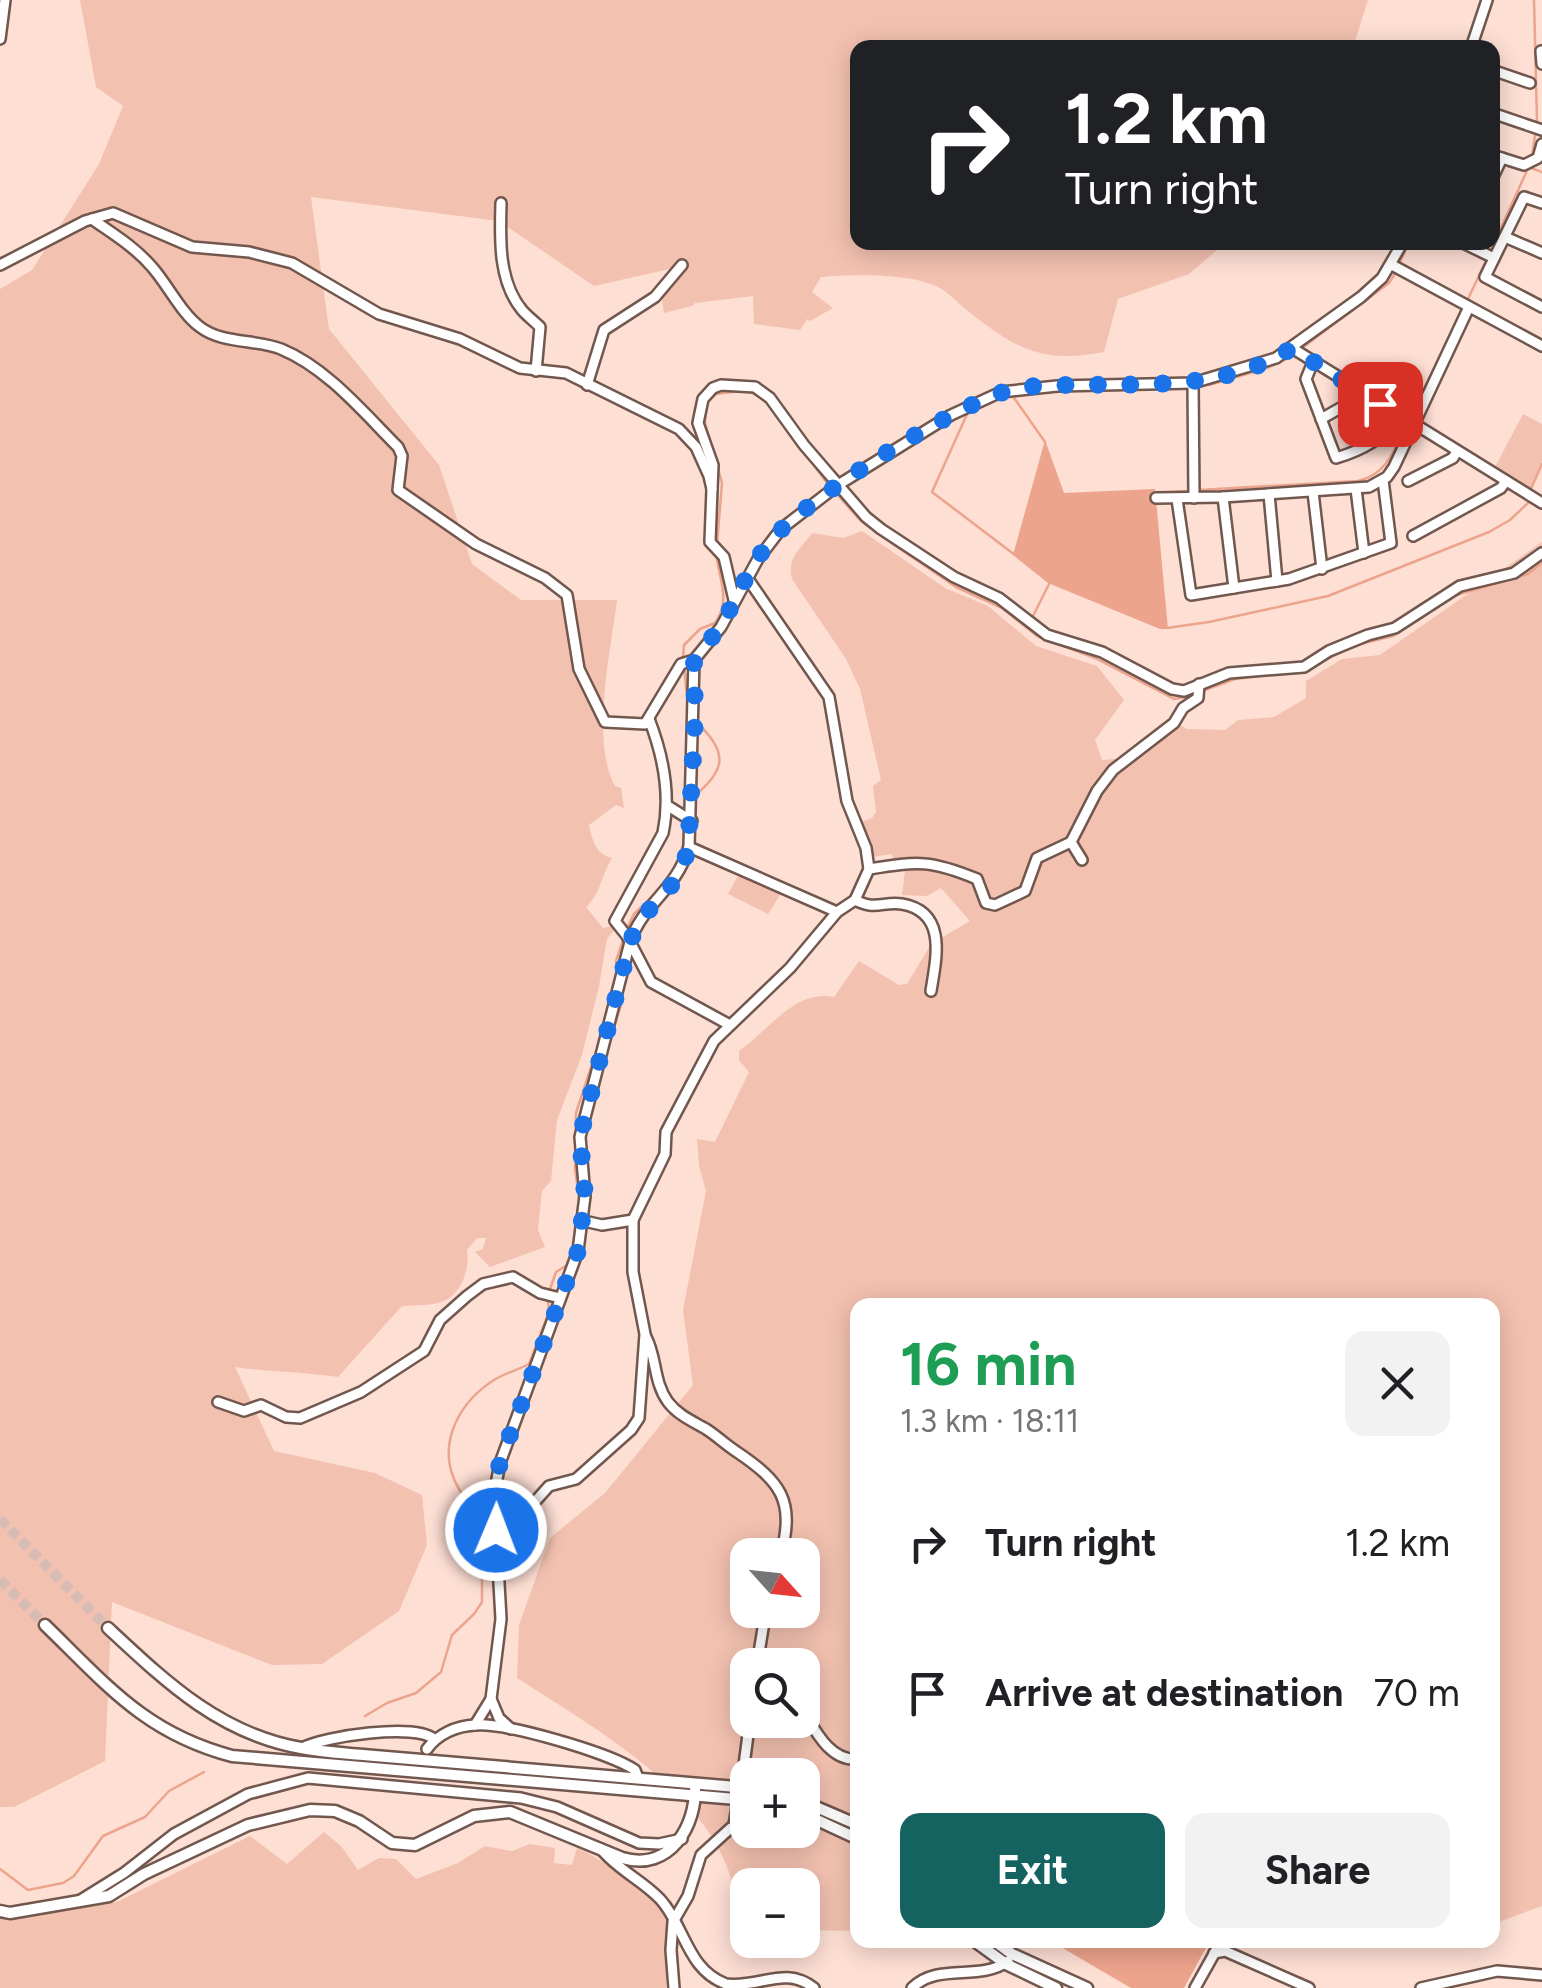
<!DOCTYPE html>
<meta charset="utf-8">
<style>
body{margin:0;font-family:Figtree,sans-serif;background:#f2f2f2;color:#202124;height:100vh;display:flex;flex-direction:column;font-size:38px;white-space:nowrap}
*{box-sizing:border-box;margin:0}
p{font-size:32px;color:#757577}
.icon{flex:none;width:55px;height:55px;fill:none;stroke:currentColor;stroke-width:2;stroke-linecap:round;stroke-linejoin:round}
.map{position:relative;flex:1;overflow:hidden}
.panel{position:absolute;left:850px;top:1298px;width:650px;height:650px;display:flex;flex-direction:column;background:#fff;border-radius:20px;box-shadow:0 5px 25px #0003}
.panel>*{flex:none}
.hud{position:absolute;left:850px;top:40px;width:650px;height:210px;border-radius:20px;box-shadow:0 5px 25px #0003;background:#202124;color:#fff;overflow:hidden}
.needle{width:65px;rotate:117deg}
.buttons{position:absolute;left:730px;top:1538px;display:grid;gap:20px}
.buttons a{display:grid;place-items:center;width:90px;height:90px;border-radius:20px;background:#fff;box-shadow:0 5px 25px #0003;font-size:50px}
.pin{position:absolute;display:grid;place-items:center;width:85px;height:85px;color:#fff;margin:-42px;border-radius:20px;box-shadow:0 5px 15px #0006}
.me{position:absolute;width:110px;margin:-55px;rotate:1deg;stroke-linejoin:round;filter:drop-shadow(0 0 8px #0008)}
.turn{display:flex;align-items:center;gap:35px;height:210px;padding:0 50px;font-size:45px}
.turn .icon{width:130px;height:130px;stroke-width:2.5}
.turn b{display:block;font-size:70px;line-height:85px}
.round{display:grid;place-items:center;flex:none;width:105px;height:105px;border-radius:20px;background:#f2f2f2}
.head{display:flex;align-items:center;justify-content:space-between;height:170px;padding:0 50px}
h1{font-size:60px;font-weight:700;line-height:75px;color:#1e9e55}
.button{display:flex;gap:20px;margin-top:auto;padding:20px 50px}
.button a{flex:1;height:115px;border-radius:20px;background:#146360;color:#fff;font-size:40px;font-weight:700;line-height:115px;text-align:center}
.button a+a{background:#f2f2f2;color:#202124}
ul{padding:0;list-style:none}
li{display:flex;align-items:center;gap:30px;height:150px;padding:0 50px}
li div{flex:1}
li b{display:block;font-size:38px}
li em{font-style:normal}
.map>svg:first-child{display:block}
.green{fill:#f3c1b0;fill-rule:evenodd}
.water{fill:#eda48c}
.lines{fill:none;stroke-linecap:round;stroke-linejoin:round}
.stream{stroke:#eda48c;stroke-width:2.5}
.tertiary-tunnel{stroke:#d7bcb3;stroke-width:10;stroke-dasharray:10 5;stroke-linecap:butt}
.minor-casing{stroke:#71574e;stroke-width:14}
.tertiary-casing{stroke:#71574e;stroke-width:15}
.minor{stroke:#fff;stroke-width:9}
.tertiary{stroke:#fff;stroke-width:10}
.minor-bridge-casing{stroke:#71574e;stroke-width:14;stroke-linecap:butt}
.minor-bridge{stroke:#fff;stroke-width:9}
.route{stroke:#1a73e8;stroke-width:18;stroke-dasharray:0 32.4}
</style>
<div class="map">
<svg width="1542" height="1988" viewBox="0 0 1542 1988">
<rect width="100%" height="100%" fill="#fedfd4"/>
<g class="green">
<path d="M 80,0 L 1368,0 L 1353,47 L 858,48 L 858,242 L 1225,243 L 1189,274 L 1118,299 L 1104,352 C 1043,364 1015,349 968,311 C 959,304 948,292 938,287 C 911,273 851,274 821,277 L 812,292 L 833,308 L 810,321 L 807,319 L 800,330 L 754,324 L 753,296 L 695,303 L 692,306 L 664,313 L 661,294 L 683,266 L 594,286 L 499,221 L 311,197 L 329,329 L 439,465 L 472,564 L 521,600 L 617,600 C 611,651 590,740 615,786 L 621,788 L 624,808 L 616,805 L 589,825 C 592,839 596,855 612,858 C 602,874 600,895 586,907 L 603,928 L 612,926 L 614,930 L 607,939 L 599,986 L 582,1055 L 557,1120 L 551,1181 L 542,1191 L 538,1230 L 545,1247 L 490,1267 L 475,1252 L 483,1249 L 486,1238 L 477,1238 L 467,1250 C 470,1268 462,1293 444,1301 C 433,1306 414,1305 402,1306 L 338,1377 C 303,1372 269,1372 235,1367 L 274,1451 L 375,1473 L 422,1495 L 427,1545 L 399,1611 L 322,1664 L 272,1665 L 112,1602 L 105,1761 L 14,1807 L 0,1807 L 0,289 L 32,270 L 99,164 L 123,106 L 96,87 Z"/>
<polygon points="1523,414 1542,424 1542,462 1529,491 1494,469"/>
<path d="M 862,531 L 945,588 L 988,606 L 1036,646 L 1097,666 L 1124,700 L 1095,740 L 1102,760 L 1140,757 L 1178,724 L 1187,729 L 1225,730 L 1238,720 L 1274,717 L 1306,698 L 1306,681 L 1342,659 L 1380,655 L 1542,542 L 1542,1906 L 1493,1924 L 1492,1305 L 858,1305 L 856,1931 L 803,1930 L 802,1885 L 748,1885 L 747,1929 L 730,1929 C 731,1913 735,1890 730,1875 C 702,1788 590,1725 517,1678 L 519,1625 L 550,1538 L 605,1493 L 693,1385 L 683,1310 L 706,1191 L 699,1166 L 697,1139 L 715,1142 L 749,1072 L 739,1060 L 739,1051 C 770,1030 794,989 834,997 L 859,961 L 899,985 L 907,984 L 931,944 L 970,921 L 941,888 L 927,896 L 902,895 L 906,863 L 894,862 L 892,854 L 873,857 L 858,823 L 872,818 L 876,812 L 873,786 L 881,780 L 860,689 L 846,659 L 792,579 C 787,557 800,550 812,533 L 843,538 ZM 748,1555 L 802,1555 L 802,1610 L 748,1610 ZM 748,1665 L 802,1665 L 802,1720 L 748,1720 ZM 748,1775 L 802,1775 L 802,1830 L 748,1830 Z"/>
<polygon points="740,872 782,892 768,914 728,894"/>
<path d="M 324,1832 L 341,1846 L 358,1870 L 379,1858 L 396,1859 L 416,1879 L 458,1863 L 485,1846 L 512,1851 L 530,1844 L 555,1848 L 554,1863 L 572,1865 L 577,1848 C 598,1856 666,1901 669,1926 C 671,1945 667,1968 666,1988 L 0,1988 L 0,1918 L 117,1902 L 250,1836 L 287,1864 Z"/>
</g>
<g class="water">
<polygon points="1045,440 1064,493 1155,489 1168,629 1160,629 1048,583 1013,555"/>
<polygon points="1049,1940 1201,1940 1208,1944 1184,1988 1131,1988"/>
</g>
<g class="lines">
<g class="stream">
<polyline points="1477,48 1493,0"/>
<polyline points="1532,156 1537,122 1534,0"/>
<polyline points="1531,168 1542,172"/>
<polyline points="1490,252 1530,164"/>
<polyline points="1401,264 1542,340"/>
<polyline points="1399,265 1409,242"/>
<polyline points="1467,301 1487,259"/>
<polyline points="1302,348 1389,283 1396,272"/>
<polyline points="1293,355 1308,365"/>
<polyline points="1315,369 1355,393"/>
<polyline points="1209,385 1267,368 1292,356"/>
<polyline points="748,391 768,401"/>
<polyline points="1047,391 1187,388"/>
<polyline points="1012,395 1045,442"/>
<polyline points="1362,397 1394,417"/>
<polyline points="993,400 1009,395"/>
<polyline points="968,412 932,492 1015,555"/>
<polyline points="778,416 827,483"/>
<polyline points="1410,418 1463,309"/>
<polyline points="1413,429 1500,483"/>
<polyline points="1507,487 1526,498"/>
<path d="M 1199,490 L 1358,481 C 1387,474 1394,451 1406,426"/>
<polyline points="1530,491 1542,464"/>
<polyline points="836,493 860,520 890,542 956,587 1002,608 1037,636 1095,658 1174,699 1191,696"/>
<polyline points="1154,493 1191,491"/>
<polyline points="717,544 722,483 705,423 707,401 716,394 740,391"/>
<polyline points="1031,620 1050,582"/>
<polyline points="1167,628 1209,622 1328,596 1489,532 1510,520 1529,502 1527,499"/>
<path d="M 683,658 L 684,645 L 700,629 L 715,623 C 732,600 718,577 716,552"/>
<polyline points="684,666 688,708"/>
<polyline points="1313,666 1356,645 1393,636 1453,596 1528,574 1542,563"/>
<polyline points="1205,690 1235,679 1301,671"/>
<path d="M 694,796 C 727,770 728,751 696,722"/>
<polyline points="677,866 684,841 685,825"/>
<polyline points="627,928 634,914 657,892"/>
<polyline points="617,976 616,961 623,940"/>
<polyline points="606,1053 622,1002"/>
<polyline points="580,1205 575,1168 576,1113 595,1055 598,1054"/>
<polyline points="549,1292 556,1272 567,1265 576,1238"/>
<path d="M 365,1716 L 387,1703 L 416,1693 L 441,1672 L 452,1635 L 474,1614 L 482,1602 L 482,1569 L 489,1530 C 478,1514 461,1497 454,1479 C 438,1440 461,1401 494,1380 C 505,1373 518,1370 529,1364 L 549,1312 L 548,1299"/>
<polyline points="0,1869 28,1890 63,1883 74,1876 103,1836 145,1817 169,1791 204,1772"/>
</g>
<g class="tertiary-tunnel">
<polyline points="0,1519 108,1628"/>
<polyline points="0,1580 45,1625"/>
</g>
<g class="minor-casing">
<g id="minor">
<polyline points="0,39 5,0"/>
<polyline points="1471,48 1487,0"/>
<polyline points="1541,51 1542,64"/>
<polyline points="1492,70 1530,83"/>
<polyline points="1492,113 1542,130"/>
<polyline points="1492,155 1524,165 1538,158 1542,144"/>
<polyline points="1492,179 1502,158"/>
<path d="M 501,203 C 500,238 498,281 522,310 C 527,316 534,321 540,327 L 536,371"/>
<polyline points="1542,203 1524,197 1485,277 1542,307"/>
<path d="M 92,219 C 113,234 135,247 152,267 C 168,285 181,313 200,327 C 222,344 255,339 281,349 C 327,368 363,412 398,447 L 402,456 L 398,490 L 476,544 L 545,578 L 567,595 L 579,669 L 605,722 L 645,724 L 681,664 L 694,660"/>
<polyline points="1505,237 1542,253"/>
<polyline points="1461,242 1494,258"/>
<polyline points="0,265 85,221 113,213 192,247 249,252 292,263 379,314 460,339 520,368 566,373 679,429 696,447 709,476 712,489 710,542 724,557 734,600"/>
<polyline points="1392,265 1542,346"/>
<polyline points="1292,348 1542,503"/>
<path d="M 1313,362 L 1306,379 L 1336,458 C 1360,451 1388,437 1399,415"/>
<polyline points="1193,383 1194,498"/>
<polyline points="587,385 604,330 655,297 682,265"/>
<polyline points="1321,419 1358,398 1362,392"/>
<polyline points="1408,481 1453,458 1457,451"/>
<polyline points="712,489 713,465 698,423 703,399 713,388 721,385 755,387 770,398 804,445 866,517 881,529 954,577 999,598 1047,635 1102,652 1172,689 1184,691 1229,673 1304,667 1329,651 1368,635 1395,628 1460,586 1514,573 1542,553"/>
<polyline points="1356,489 1364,553"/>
<polyline points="1313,492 1322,569"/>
<polyline points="1269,494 1277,581"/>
<polyline points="1223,497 1234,588"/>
<polyline points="1156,498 1223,497 1369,487 1387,477 1394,467 1469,307"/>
<polyline points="1177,499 1191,595 1289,579 1391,543 1383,480"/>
<polyline points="1413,536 1501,488 1506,481"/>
<path d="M 649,719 C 663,755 671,795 663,833 L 615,921 L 627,936 L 651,982 L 728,1024"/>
<polyline points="668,806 692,821"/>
<polyline points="1071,842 1097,791 1113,770 1174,723 1183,708 1198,698 1199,684"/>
<polyline points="689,847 837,912"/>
<path d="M 869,869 C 919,861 931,860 977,879 L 986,903 L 995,905 L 1025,891 L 1037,858 L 1071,842 L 1082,860"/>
<path d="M 855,900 C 876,911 883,901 902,904 C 948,912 936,959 931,991"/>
<polyline points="584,1221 602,1225 633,1220"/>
<path d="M 646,1337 C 657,1358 653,1381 668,1402 C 678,1415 692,1421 706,1429 C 717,1436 726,1445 737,1452 C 781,1482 795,1500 781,1555"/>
<polyline points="218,1402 244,1411 261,1405 286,1417 300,1418 361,1392 424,1351 440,1320 467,1296 483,1284 513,1277 540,1293 560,1298"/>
<polyline points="498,1543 549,1486 576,1479 631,1430 639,1418 645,1334 633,1272 633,1220 665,1154 666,1132 714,1041 790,968 837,912 855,900 869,869 866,848 847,801 829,697 748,579"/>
<polyline points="757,1665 766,1610"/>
<polyline points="491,1699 499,1718 511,1729"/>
<path d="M 802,1709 C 815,1730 830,1762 858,1759"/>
<path d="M 475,1725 L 491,1699 L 501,1619 L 494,1495 L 500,1463 L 578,1251 L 585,1196 L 580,1137 L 630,942 C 643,903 676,891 689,847 L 694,660 L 721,627 L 758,559 L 781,529 L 838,485 L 951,415 L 1001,392 L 1057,386 L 1193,383 L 1276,358 L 1361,297 L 1382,278 L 1403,242"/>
<path d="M 302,1748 C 324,1736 416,1723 434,1739"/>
<path d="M 427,1749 C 438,1734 456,1726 475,1725 C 505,1722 610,1753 635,1770 L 638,1778"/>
<polyline points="744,1765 750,1720"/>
<path d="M 601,1849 C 618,1870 642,1880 660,1899 C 685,1926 687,1970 726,1984 C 761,1988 785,1965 814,1988"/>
<polyline points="79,1901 124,1873 174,1834 248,1794 308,1778 521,1798 557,1807 639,1843 659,1844 682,1839"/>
<polyline points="1214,1953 1225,1951 1309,1988"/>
<polyline points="674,1988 671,1950 673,1922 688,1896 701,1855 734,1825"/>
<path d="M 912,1988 C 938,1962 980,1982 1008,1961"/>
<polyline points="1195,1988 1219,1945 1209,1940"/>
<polyline points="1421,1988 1497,1971 1542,1975"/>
</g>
</g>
<g class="tertiary-casing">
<g id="tertiary">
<path d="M 45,1625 C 107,1685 145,1733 232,1756 L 748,1800"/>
<path d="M 108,1628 C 166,1682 220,1734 301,1748 C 322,1752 342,1753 363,1755 L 748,1788"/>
<polyline points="802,1801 858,1825"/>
<polyline points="802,1813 858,1839"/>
<path d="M 0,1911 L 10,1913 L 109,1896 L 144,1874 L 248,1825 L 310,1810 L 335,1811 L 359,1821 L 392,1843 L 415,1845 L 474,1816 L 510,1812 L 622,1858 C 670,1872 697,1826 695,1784"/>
<polyline points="973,1940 1006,1964 1056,1988"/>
<polyline points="993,1940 1012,1954 1087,1988"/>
</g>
</g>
<use href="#minor" class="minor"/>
<use href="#tertiary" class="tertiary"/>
<g class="minor-bridge-casing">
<polyline id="minor-bridge" points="734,1825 744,1765"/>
</g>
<use href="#minor-bridge" class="minor-bridge"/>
</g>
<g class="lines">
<path class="route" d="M 496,1530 L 494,1495 L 500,1462 L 578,1251 L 585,1196 L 580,1137 L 630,942 L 640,919 L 669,890 L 688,852 L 695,719 L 694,660 C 702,647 714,637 722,624 C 738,596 751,563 772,539 C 807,498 972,392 1024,387 C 1114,379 1212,399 1292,348 L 1380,404"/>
</g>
</svg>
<div class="buttons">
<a><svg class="needle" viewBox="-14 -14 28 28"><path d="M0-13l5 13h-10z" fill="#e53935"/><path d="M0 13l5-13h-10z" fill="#757577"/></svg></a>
<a><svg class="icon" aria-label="search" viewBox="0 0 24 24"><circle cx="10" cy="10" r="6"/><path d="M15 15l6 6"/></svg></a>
<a>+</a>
<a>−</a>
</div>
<div class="pin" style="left:1380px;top:404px;background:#d93025"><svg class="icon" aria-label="arrive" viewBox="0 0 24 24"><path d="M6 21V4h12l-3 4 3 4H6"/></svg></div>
<svg class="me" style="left:496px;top:1530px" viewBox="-20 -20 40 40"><circle r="17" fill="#1a73e8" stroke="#fff" stroke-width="3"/><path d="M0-11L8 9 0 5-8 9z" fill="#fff"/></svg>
<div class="hud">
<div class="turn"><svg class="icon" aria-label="right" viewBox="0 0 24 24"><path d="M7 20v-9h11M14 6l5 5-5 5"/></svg><div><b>1.2 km</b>Turn right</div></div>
</div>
<section class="panel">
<div class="head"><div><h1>16 min</h1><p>1.3 km · 18:11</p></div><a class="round"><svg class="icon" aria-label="close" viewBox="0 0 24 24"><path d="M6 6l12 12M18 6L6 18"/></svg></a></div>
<ul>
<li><svg class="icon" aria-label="right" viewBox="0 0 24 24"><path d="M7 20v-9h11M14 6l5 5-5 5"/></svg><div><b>Turn right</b></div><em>1.2 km</em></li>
<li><svg class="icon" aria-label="arrive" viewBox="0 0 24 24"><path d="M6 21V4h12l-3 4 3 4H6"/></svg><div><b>Arrive at destination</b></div><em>70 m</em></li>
</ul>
<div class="button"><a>Exit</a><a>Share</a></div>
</section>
</div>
